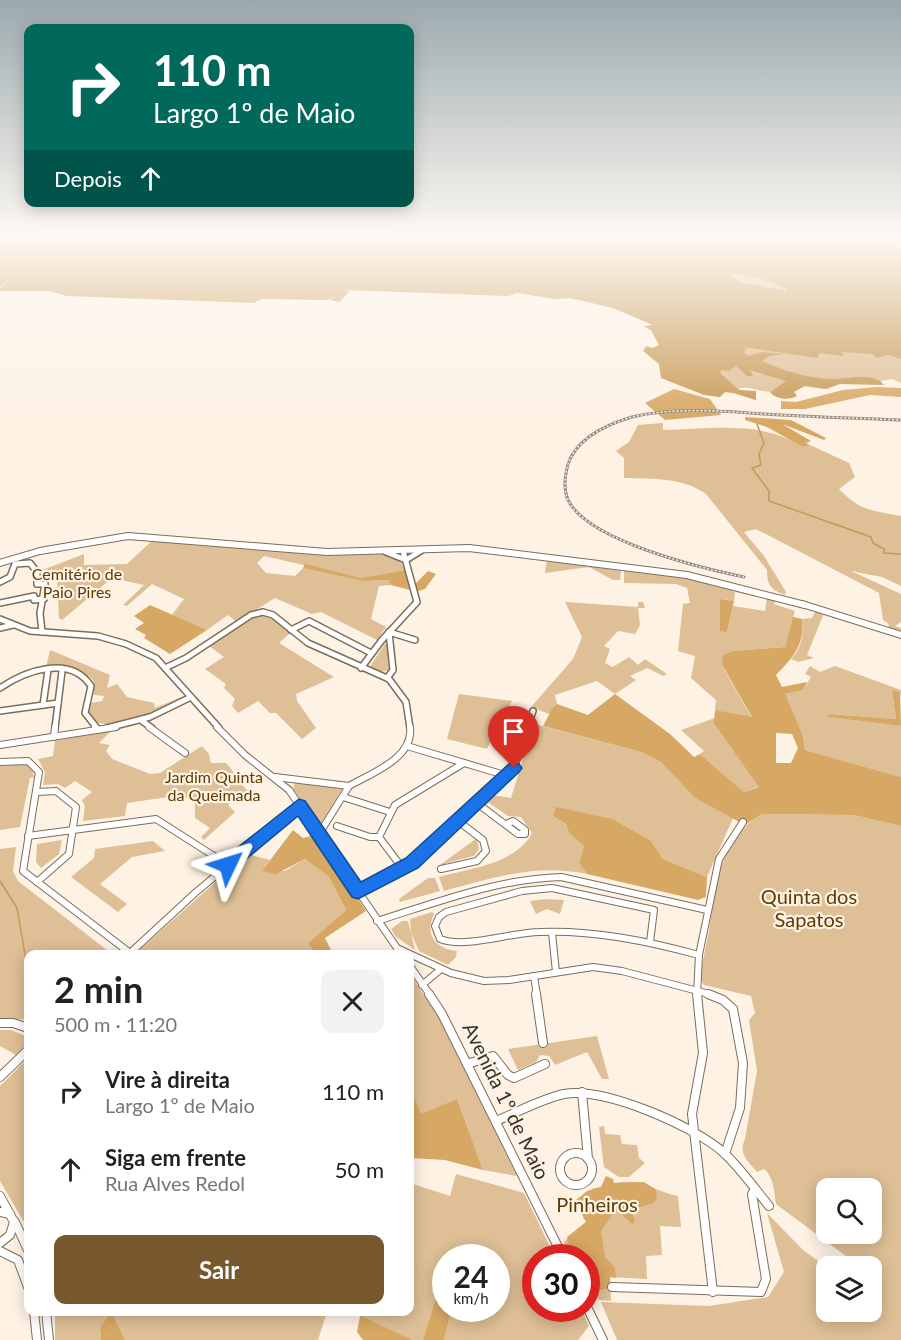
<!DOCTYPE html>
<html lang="pt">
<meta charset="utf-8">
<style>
body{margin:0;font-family:Lato,sans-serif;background:#f2f2f2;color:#222;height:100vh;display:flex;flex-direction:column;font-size:22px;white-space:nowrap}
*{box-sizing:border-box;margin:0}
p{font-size:20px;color:#767676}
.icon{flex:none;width:33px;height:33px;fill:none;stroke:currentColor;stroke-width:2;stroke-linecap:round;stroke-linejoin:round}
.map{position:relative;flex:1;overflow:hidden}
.panel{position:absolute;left:24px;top:950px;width:390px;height:366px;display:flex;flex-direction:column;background:#fff;border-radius:12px;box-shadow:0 3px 15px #0003}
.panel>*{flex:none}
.hud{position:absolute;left:24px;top:24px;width:390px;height:183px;border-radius:12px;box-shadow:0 3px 15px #0003;background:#00695c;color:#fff;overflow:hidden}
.buttons{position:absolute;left:816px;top:1178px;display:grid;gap:12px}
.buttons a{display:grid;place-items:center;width:66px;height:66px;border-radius:12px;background:#fff;box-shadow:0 3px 15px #0003;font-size:30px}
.speed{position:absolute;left:432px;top:1244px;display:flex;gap:12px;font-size:30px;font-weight:700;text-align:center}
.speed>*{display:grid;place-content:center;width:78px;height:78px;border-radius:50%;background:#fff;box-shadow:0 3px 15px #0003;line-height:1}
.speed small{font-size:15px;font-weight:400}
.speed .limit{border:9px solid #d22;background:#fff;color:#111}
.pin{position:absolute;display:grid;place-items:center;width:51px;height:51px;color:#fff;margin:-62px -26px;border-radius:50% 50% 50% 0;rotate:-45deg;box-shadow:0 0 6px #0007}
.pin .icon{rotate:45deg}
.me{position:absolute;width:66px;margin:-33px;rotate:49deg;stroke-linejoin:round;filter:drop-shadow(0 0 4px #0008)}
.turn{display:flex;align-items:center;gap:21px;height:126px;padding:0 30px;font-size:27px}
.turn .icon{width:78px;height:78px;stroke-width:2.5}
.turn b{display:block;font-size:42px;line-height:51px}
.then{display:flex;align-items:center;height:57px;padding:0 30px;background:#0003;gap:12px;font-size:22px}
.round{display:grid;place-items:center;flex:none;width:63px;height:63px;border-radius:12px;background:#f2f2f2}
.overview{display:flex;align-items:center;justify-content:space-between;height:102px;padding:0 30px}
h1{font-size:36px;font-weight:700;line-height:45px}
.cta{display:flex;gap:12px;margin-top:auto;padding:12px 30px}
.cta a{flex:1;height:69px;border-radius:12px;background:#78592e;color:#fff;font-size:24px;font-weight:700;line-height:69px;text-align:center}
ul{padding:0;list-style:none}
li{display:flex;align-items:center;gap:18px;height:78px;padding:0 30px}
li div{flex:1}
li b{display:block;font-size:22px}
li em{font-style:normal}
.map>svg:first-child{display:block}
.green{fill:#debf96;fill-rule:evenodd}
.forest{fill:#d7a764;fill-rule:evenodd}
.water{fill:#c79855;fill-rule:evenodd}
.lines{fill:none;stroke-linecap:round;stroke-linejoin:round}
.stream{stroke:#c79855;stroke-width:1.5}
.minor-far2-casing{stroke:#7d6d58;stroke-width:8}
.minor-far1-casing{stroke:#7d6d58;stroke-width:8}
.minor-casing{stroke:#7d6d58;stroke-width:10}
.major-casing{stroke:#7d6d58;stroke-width:8}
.minor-far2{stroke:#fff;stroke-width:5}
.minor-far1{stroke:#fff;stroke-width:6}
.minor{stroke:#fff;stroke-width:8}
.major{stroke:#fff;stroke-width:6}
.rail-casing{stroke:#938a7f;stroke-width:3}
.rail{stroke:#fdf2e4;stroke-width:1.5;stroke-dasharray:2;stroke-linecap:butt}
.route{fill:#1a73e8;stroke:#114b97;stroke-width:1.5}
.labels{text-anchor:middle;stroke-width:4.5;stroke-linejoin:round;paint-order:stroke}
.park-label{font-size:16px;fill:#5e3d05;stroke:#fdf2e4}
.near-park-label{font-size:20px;fill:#5e3d05;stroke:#fdf2e4}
.near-street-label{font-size:20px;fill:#383128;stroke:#fdf2e4}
</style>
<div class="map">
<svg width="901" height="1340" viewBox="0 0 901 1340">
<rect width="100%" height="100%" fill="#fdf2e4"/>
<g class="green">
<path d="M 449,244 L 485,245 C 495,254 511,269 526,272 L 494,247 C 512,244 570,261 582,277 L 552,266 L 548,268 L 595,283 L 599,296 L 638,312 L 692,329 C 700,348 699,367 676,371 L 674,376 L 732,390 L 676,375 C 680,372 685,372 690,369 C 703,360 700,343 698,331 L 702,331 L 830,340 L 886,333 L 901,335 L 901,383 L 892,379 L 881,381 L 883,384 L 839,384 L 826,389 L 804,386 L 793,391 L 796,395 L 789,398 L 773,395 L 771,392 L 773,387 L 770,392 C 757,391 749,385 737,389 L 754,392 L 755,400 L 737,393 L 725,392 L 719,397 L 704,394 L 662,377 L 659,364 L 644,351 L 646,347 L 653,348 L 659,345 L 651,330 L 646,327 L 654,325 L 613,308 L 571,297 L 555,299 L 517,292 L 508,296 L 498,295 L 499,292 L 493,290 L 499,285 L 497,281 L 488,275 L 511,275 L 527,280 L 515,276 L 511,271 L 504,273 L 495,271 L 491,274 L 482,269 L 488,269 L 483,264 L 456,263 L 432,255 L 431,252 L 387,252 Z"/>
<polygon points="727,273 756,277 787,288 787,291 739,282"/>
<path d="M 663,423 L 663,430 C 709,429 763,420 803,447 L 810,445 L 849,463 L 855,477 L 839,489 C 861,512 872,510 901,516 L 901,586 L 882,577 L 851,571 L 901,594 L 901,622 L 895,626 L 901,628 L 901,632 L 888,628 L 889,624 L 883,620 L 879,593 L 756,529 L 744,532 L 764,556 L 786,592 L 785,595 C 771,590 767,585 767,570 L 706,494 C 682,477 653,479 624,478 L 624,458 L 616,451 L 629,442 L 638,425 Z"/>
<polygon points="155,538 303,552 390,554 397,557 406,570 361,578 264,556 257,563 266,573 295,576 303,568 362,581 390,580 391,585 379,586 371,619 386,627 377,640 321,612 312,614 275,598 237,622 228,615 207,630 172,615 184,599 152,584 127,606 123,605 144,585 112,578 62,620 59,618 57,579 49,580 50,570 40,571 84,554 84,565 127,564"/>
<polygon points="547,559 621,571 620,580 613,580 589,567 545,573"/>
<polygon points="628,569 724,584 735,593 734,601 721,599 727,632 733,606 765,611 767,599 735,592 737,587 776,599 774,604 795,611 785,647 733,651 722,666 752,718 715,710 716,700 691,678 695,656 678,651 683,604 690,603 687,588 676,584 624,583 624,571"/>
<polygon points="565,602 638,607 638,602 643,602 645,608 638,608 640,625 635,634 618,631 604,646 610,649 605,663 613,667 629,657 638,665 645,659 667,674 663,676 647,668 630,676 636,680 615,694 597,681 555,695 557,704 549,714 531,707 573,659 582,637"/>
<path d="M 816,610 L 824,613 L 807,655 L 814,658 L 798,662 L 791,659 C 802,648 804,634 802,619 L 812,618 Z"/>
<polygon points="257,614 267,615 290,633 279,643 334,677 296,694 297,701 316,728 302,739 276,713 270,713 258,701 238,713 232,706 235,699 224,688 226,684 205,669 224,657 208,645"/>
<polygon points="387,641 389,642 391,670 380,672 369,668"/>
<path d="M 50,650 L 110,675 L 107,688 L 117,684 L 127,697 L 154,703 L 155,708 L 184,696 L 182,701 C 158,712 122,731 96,722 L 88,712 L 91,703 L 102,701 L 104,696 L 94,695 L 94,682 L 91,678 L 78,671 L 46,668 Z"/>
<polygon points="810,666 820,672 835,666 901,690 901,696 900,692 892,690 896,719 830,714 829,717 901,726 901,777 805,750 803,736 784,694 803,690 811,677 805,674"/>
<polygon points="459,694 512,701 487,749 447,739"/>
<polygon points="715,718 715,723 760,786 744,792 700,754 704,751 681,730"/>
<path d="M 534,724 L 641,752 L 661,762 L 695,798 L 733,818 L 707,877 L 663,859 L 651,841 L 553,816 L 566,824 L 569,833 L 584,846 L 579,863 L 587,874 C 535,863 494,878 444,891 L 439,877 C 470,868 516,864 532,833 L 521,817 L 508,816 L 486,801 L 492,795 L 511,798 Z"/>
<path d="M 112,730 L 99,743 L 110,745 L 106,751 L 112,759 L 150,774 L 160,773 L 202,746 L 209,754 L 211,763 L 226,763 C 235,772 238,782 248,791 L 228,805 L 235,812 L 204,840 L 201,837 L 210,828 L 195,818 L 195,803 L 182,795 L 127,803 L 125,816 L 83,821 L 85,806 L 82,800 L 92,792 L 75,781 L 65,788 L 58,784 L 43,785 L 45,772 L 38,759 L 53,756 L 55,741 Z"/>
<polygon points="26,764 32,769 34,777 30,778 20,827 0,830 0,766"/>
<polygon points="300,782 342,789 320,825 293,789 295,783"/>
<path d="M 762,814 L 854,815 L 901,826 L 901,1340 L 617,1340 L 601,1302 L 709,1306 L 768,1297 L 784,1272 L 767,1213 L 802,1249 L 826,1267 L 826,1311 L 872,1311 L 872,1266 L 836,1266 L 851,1260 L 776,1204 C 774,1192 774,1177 764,1169 L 757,1172 C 747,1160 738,1154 745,1139 L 757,1071 L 749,1020 L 755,1013 L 751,996 L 704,985 L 701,981 C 701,965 706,947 709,931 C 716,885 718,840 762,814 ZM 826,1188 L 872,1188 L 872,1233 L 826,1233 Z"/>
<polygon points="477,838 479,849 474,856 446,863 446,867 440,865"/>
<polygon points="62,840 59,854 41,868 36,862 37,844"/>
<polygon points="153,841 165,851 132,857 100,884 127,904 118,912 71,877 94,858 95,849"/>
<polygon points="16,847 13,871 18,881 112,954 28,954 28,1020 0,1018 0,849"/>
<polygon points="247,854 270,860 262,871 285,871 305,859 329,877 346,910 308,943 315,954 135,954"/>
<polygon points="428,878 435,878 440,891 400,902 399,899"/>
<polygon points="546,899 564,900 560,914 547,909 536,914 530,901"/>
<path d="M 432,912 L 434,914 C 424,935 436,949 457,951 L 456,957 L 448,965 L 419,951 L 411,933 L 410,919 Z"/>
<polygon points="402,921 408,921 415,950 395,936 391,929"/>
<polygon points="410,974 440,1019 517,1176 483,1170 457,1099 421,1115 410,1087"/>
<polygon points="0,1030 11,1030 28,1037 28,1043 16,1055 0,1046"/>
<polygon points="597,1036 609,1079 602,1079 587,1052 555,1065 549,1056 540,1055 536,1062 518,1070 508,1049"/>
<polygon points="28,1058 28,1229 0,1181 0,1086"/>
<polygon points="604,1126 605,1134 620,1135 622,1144 637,1145 639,1158 645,1163 629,1177 619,1177 604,1167 599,1127"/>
<polygon points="456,1174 524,1193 555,1257 536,1257 536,1308 581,1308 589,1326 578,1340 444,1340 452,1308 496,1308 496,1257 446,1257 445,1290 439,1289 423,1340 413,1340 360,1316 326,1315 318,1340 125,1340 100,1328 101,1340 55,1340 55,1311 410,1311 410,1183 450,1196"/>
<path d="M 606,1176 L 614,1183 C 649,1178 648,1190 678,1196 L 681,1227 L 660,1226 L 662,1255 L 646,1256 L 647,1279 L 610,1277 L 611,1301 L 599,1300 L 587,1279 L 586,1257 L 573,1257 L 564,1242 L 586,1222 L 575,1201 L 594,1188 L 601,1187 Z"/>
</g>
<g class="forest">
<polygon points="877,387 901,388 901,397 870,395 805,409 781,409 781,401 796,402 843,390"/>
<polygon points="674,389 710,399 721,415 665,420 645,403"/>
<polygon points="745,417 791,420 826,438 824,440 782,424 811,441 806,443 810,445 803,447 767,427 745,420"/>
<polygon points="305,564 361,578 406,570 415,584 428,571 436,574 425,589 411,593 410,590 391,585 389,580 362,581 303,568"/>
<polygon points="720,599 734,601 727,632 720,631"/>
<polygon points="150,605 207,630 170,654 144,638 146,635 135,629 144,623 134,616"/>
<path d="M 793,617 L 802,619 C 805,645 793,657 776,675 L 782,687 L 807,682 L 803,690 L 785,694 L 803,736 L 805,750 L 901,777 L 901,826 L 854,815 L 762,814 L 745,825 L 695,798 L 661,762 L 641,752 L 543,726 L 552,709 L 557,704 L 588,715 L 615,694 L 670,734 L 694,757 L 700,754 L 744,792 L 759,787 L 714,723 L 715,710 L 752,717 L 722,665 L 723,655 L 733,651 L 785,647 ZM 776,733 L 792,734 L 798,748 L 791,763 L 776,763 Z"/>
<polygon points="892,690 900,692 901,726 828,717 829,714 896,719"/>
<polygon points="556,807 612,819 651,841 663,859 707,877 706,897 698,900 587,874 579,863 584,846 569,833 566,824 553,816"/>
<polygon points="293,830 303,838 315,835 366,911 325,938 333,954 315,954 308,943 346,910 329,877 305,859 276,874 262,871"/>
<polygon points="410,1087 421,1114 457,1099 483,1170 445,1160 410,1158"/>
<polygon points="606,1176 613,1179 614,1183 644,1182 655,1189 657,1198 653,1203 631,1210 635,1221 633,1225 616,1209 601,1231 605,1257 615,1268 616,1278 610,1277 610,1288 601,1290 593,1285 587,1270 586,1257 572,1257 567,1237 586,1222 575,1201 587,1191 601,1187"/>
<polygon points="439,1288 445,1290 446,1308 452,1308 444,1340 423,1340"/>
<polygon points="111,1312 125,1340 101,1340 100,1328"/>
<polygon points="360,1316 361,1316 413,1340 363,1340 357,1332"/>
</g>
<path class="water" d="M 0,237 L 881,237 L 901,248 L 901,359 L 888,355 L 877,358 L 872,354 L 841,352 L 844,356 L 820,353 L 817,358 L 743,347 L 747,349 L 743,352 L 748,356 L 762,352 L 784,354 L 770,356 L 762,361 C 782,370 806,378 830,379 C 845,380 873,371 884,385 L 840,384 L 826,389 L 805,386 L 794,392 L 797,396 C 789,401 775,399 770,392 L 786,381 L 750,370 L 753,376 L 747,376 L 736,366 L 729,371 L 721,370 L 720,373 L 739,390 L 756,391 L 756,400 L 733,393 L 725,392 L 720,397 L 704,395 L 661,378 L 659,364 L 643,351 L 646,346 L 653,348 L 659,345 L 651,330 L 644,326 L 653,325 L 613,308 L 570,298 L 555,299 L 517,293 L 508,296 L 345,290 L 350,291 L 339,302 L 330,300 L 337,296 L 327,300 L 262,299 L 254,303 L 66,296 L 50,291 L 0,291 L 0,288 L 14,276 L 0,287 ZM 728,273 L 756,277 L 786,288 L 787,291 L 739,282 Z"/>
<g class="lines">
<g class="stream">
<polyline points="757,424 764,443 759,454 761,465 752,468 769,491 769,501 871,537 873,543 884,549 884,553 901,554"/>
<polyline points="0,881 17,908 26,960 28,995"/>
</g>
<g class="minor-far2-casing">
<g id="minor-far2">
<polyline points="386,552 406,560"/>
<polyline points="406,560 422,550"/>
<polyline points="0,582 10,577 15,564 30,563 37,572 37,584 45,584 40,613 42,632"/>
<polyline points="0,603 34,596 34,600 44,599"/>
<polyline points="0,619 30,631 98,636 126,644 156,658 219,728"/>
<polyline points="0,628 13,625"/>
<polyline points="291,630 309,621 371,653"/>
<polyline points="389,632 415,640"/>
<polyline points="165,668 186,658 251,615 263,612 273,615 308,643 389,679 406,702 410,728"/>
<polyline points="361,668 382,640 417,602 403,551"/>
<polyline points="387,678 393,670 389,632"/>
<path d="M 0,688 C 25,671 70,654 91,686 L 85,713 L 97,728"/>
<polyline points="43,705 48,670"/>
<polyline points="0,711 58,703"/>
<polyline points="142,721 152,728"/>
<polyline points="55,728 62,671"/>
<polyline points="107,728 150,717 189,698"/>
<polyline points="527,728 533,711"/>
</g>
</g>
<g class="minor-far1-casing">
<g id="minor-far1">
<polyline points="95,727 98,730"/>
<polyline points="149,727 185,753"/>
<polyline points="217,727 245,755 289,790 401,954"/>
<polyline points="54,737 55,727"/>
<polyline points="0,745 116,727"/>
<polyline points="407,746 508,776"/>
<polyline points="0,762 28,761 39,772 23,871 130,953"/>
<polyline points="275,777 349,786"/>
<path d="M 349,786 C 372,773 414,758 410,727"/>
<polyline points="37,792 56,791 76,807 69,854 37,882"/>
<polyline points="343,797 390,812"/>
<polyline points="478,804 518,834 525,834 525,830 513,821 506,824"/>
<polyline points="337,826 370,837 379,837"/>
<polyline points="319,834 349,786"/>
<polyline points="28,836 156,819 228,865"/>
<polyline points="403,869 379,837 395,805 464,763"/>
<polyline points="441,869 477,861 486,851 483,840 458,821"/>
<polyline points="358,892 412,863 512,773 528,727"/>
<path d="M 377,921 C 438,902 497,879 561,877 L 707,910"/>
<polyline points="552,933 556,972"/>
<path d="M 650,942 L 654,910 L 552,888 L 522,891 L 446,912 L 439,917 L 435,926 L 440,939 C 466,949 511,932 540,932 C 594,930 647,941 699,955"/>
<polyline points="399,949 451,973 484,981 509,980 593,967 622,971 713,995"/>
<polyline points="129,954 195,893 299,806"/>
<polyline points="410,966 430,995"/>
<polyline points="534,976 537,995"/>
<polyline points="422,985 441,969"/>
<polyline points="697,995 699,955 719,859 743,822"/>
</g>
</g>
<g class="minor-casing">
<g id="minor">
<polyline points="429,994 442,1014 563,1257"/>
<polyline points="536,994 543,1043"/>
<polyline points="697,994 703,1053 692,1114 713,1292"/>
<polyline points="708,994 723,1000 733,1009 743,1063 740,1108 725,1154"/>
<polyline points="0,1023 13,1023 28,1028"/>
<polyline points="467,1064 493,1056 508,1075 514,1078 545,1064"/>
<polyline points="0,1077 28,1050"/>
<polyline points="582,1092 588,1159"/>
<path d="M 496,1121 C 518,1112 541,1099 564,1094 C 603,1086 696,1127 724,1153 C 741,1169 755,1189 769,1206"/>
<circle cx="576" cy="1169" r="16"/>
<polyline points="0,1196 14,1222 10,1235 0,1243"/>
<polyline points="0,1212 10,1214"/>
<polyline points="15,1222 28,1250"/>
<polyline points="0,1251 18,1260 28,1287"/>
<polyline points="612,1287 761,1292 766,1279 752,1194 755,1189"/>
<polyline points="586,1305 603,1340"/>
<polyline points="34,1311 37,1340"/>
<polyline points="46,1311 49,1340"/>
</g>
</g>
<g class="major-casing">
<g id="major">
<polyline points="0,563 40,551 128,536 327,552 469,548 687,575 805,605"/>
<polyline points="802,604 901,635"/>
</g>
</g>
<use href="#minor-far2" class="minor-far2"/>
<use href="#minor-far1" class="minor-far1"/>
<use href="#minor" class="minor"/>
<use href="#major" class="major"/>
<g class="rail-casing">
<path id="rail" d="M 744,577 C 701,568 588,541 568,500 C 563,488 565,476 568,464 C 577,438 608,424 632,417 C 675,407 720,411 764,414 C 810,417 855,418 901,420"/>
</g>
<use href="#rail" class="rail"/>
</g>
<linearGradient id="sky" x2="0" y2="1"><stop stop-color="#9ba9ad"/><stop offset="0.56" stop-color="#fef9f3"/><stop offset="1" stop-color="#fef9f3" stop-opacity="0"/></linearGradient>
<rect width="901" height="425" fill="url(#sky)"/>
<polygon class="route" points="514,762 519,764 522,768 519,772 418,868 358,899 352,897 298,816 233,870 222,870 219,865 222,860 299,799 305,801 361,882 406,858 509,764"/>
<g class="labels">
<g class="park-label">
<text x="77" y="580">Cemitério de<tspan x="77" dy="18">Paio Pires</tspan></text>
<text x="214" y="783">Jardim Quinta<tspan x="214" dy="18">da Queimada</tspan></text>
</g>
<g class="near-park-label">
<text x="809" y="904">Quinta dos<tspan x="809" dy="23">Sapatos</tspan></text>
<text x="597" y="1212">Pinheiros</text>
</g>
<g class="near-street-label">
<text transform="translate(506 1101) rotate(64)" y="7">Avenida 1º de Maio</text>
</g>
</g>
</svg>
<div class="buttons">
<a><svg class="icon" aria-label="search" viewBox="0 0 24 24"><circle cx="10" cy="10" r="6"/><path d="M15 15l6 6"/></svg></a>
<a><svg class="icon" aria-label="layers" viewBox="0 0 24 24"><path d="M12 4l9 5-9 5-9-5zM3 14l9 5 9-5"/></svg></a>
</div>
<div class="speed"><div>24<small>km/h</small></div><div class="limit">30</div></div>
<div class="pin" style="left:514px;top:768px;background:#d93025"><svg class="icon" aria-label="arrive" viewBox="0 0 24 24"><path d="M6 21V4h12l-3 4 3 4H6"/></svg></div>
<svg class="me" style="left:228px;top:865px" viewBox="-20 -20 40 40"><path d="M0-17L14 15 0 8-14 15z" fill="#1a73e8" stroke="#fff" stroke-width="4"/></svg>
<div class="hud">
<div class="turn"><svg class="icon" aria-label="right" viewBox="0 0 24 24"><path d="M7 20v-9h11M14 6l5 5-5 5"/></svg><div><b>110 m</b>Largo 1º de Maio</div></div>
<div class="then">Depois<svg class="icon" aria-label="ahead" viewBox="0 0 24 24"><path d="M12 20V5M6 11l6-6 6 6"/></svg></div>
</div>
<section class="panel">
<div class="overview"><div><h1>2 min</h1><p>500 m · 11:20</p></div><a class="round"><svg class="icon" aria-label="close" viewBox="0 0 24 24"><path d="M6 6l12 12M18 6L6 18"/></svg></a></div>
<ul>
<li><svg class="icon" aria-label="right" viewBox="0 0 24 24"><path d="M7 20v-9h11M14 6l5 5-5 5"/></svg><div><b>Vire à direita</b><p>Largo 1º de Maio</p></div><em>110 m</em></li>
<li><svg class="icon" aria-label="ahead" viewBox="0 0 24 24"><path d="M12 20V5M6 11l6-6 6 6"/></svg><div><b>Siga em frente</b><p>Rua Alves Redol</p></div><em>50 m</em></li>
</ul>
<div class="cta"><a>Sair</a></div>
</section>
</div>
